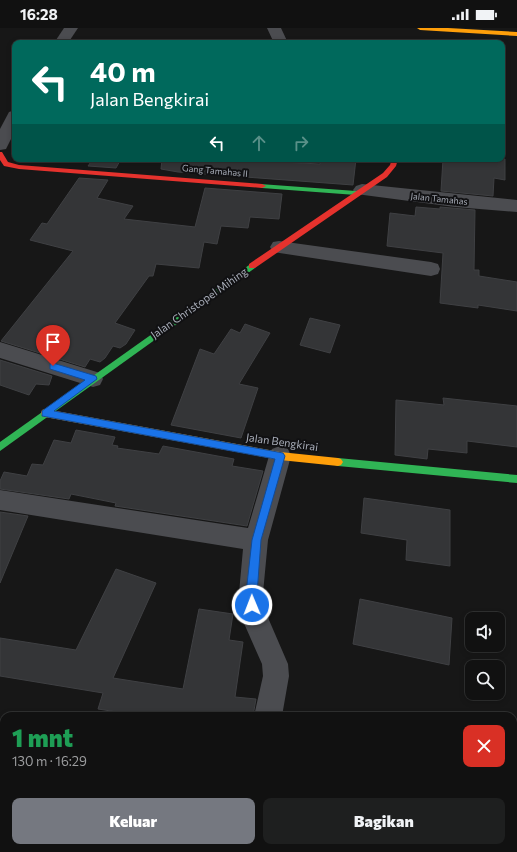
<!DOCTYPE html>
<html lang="id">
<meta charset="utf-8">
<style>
body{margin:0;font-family:Commissioner,sans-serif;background:#1e1f1f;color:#f1f3f6;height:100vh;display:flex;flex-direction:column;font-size:15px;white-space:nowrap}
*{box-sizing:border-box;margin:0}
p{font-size:13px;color:#9c9d9f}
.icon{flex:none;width:22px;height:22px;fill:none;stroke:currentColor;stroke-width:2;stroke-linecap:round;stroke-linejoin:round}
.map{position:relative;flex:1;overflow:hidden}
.side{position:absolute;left:0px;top:684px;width:517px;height:140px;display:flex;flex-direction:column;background:#111;border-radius:12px 12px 0 0;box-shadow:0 2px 6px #0003,0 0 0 1px #303131}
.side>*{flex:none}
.banner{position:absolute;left:12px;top:12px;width:493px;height:122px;border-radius:8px;box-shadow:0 2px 6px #0003,0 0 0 1px #303131;background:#00695c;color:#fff;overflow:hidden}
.controls{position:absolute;left:465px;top:584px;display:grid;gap:8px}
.controls a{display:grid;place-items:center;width:40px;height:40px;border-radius:8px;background:#111;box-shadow:0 2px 6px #0003,0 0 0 1px #303131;font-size:20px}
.pin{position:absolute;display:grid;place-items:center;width:34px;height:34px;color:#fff;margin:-41px -17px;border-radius:50% 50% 50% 0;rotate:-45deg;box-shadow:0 0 4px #0007}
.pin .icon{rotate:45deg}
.me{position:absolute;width:44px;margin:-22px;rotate:359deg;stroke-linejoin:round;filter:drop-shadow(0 0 3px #0008)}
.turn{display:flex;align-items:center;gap:14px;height:84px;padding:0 12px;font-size:18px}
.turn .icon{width:52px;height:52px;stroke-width:2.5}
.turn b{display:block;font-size:28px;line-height:34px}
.lanes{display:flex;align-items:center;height:38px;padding:0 12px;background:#0003;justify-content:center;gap:20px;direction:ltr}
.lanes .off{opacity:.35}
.round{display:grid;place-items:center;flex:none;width:42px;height:42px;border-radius:8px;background:#1e1f1f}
.overview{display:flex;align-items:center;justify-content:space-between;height:68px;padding:0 12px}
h1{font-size:24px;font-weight:800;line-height:30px;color:#1e9e55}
.primary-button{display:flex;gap:8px;margin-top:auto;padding:8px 12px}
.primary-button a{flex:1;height:46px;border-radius:8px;background:#757880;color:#fff;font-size:16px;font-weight:800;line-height:46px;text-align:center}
.primary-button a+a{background:#1e1f1f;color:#f1f3f6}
.status{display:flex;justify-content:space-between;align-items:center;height:28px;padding:0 20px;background:#111;direction:ltr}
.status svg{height:11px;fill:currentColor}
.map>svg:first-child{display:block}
.building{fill:#343537;stroke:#3f4043}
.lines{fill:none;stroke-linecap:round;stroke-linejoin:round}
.street{fill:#4b4c50;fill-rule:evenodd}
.fast{fill:#30b455;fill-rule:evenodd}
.slow{fill:#ff9f0a;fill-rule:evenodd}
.jam{fill:#e5322d;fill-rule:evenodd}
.route{fill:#1a73e8;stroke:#114b97}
.labels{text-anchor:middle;stroke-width:4;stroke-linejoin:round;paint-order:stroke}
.far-street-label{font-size:9px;fill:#a8adb8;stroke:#111113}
.street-label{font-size:11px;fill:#a8adb8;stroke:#111113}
</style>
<div class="status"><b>16:28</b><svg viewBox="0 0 49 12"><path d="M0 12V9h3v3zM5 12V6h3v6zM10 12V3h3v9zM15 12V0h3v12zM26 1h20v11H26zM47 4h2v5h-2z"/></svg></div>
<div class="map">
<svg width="517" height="824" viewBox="0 0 517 824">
<rect width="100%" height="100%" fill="#171717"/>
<g class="building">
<polygon points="93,131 121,131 116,140 88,138"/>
<polygon points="162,131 282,131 282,134 320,136 321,131 356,131 353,157 178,144 161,141"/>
<polygon points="443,131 505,131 505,152 494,150 493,168 441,163"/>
<polygon points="79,150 108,152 97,170 133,178 124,191 195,199 205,160 282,166 279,191 250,189 248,200 221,198 217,216 204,214 199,240 156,236 153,248 149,248 115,295 135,302 126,316 120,320 113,318 105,330 100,334 90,331 85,339 1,313 73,223 30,212 42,195 47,196"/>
<polygon points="416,179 440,181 440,179 475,182 474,242 479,242 479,248 517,254 517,283 478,277 478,280 440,275 443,225 387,218 390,185 415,188"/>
<polygon points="310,290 340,297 330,325 300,317"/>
<polygon points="245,296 270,305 239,356 258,360 241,410 171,397 200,321 214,326 231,301 240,305"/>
<polygon points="0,332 52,348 49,357 36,356 29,367 0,357"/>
<polygon points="443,370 517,378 517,419 467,413 467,425 428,421 427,431 395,427 396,372 444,377"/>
<polygon points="76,402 115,409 112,417 118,418 117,420 159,426 163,418 234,431 232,438 263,443 247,498 115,478 116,475 71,466 69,471 0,461 0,453 4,444 27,448 32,436 43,437 54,412 71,415"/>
<polygon points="364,470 450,482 450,538 406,532 407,512 361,505"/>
<polygon points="0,484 28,488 0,555"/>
<polygon points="116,541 156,555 113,650 183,661 199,581 233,586 229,612 243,614 235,669 256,671 253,688 116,688 117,684 98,681 103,665 0,648 0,610 76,622"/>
<polygon points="360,571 452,590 449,637 353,616"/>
</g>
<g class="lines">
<g class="street">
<polygon points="64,0 78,0 68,15 54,15"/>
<polygon points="267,0 281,0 288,15 274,15"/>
<polygon points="15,82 15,103 6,121 0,122 0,101 9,84"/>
<polygon points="362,156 517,172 517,184 455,179 356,166 353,162 356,158"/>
<polygon points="279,213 431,234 438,236 440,241 438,246 431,248 273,224 270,219 273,214"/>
<polygon points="0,314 100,345 103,351 100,357 93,359 0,330"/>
<polygon points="280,418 288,421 291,428 268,512 263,565 269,592 288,636 289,648 282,688 254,688 263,648 262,636 243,593 239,565 243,521 0,482 0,462 248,500 269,428 272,421"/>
<polygon points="14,820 44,820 42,824 12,824"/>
<rect x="230" y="820" width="30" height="4"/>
</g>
<g class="fast">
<polygon points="260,156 356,163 360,165 356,167 262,160 258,158"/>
<polygon points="252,235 256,238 255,240 0,423 0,414"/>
<polygon points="338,430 517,447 517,455 338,438 335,437 333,434 335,431"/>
</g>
<g class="slow">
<polygon points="417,0 448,0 517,4 517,8 420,2"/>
<polygon points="45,381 280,424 338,430 341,431 343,434 341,437 338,438 280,432 45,389 42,388 41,385 42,382"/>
</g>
<g class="jam">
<polygon points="0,124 2,124 8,134 19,137 262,156 266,158 262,160 19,141 4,138 0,132"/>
<polygon points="392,131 398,131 396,138 387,149 255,240 249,240 249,236 383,145 390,137"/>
</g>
</g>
<polygon class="route" points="53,335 96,348 97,351 54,383 283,425 285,428 261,512 256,580 252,582 248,580 246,565 252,512 275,431 42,388 42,383 85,352 50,341 50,336"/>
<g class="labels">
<g class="far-street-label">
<text transform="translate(215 143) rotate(5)" y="3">Gang Tamahas II</text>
<text transform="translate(439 171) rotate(6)" y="3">Jalan Tamahas</text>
</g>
<g class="street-label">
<text transform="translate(199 275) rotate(-35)" y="4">Jalan Christopel Mihing</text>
<text transform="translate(282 414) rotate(8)" y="4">Jalan Bengkirai</text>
</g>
</g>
</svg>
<div class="controls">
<a><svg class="icon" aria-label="sound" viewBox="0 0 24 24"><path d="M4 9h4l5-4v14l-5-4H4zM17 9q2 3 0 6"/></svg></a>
<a><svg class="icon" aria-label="search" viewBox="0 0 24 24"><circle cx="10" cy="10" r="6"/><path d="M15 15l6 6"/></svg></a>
</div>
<div class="pin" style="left:53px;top:338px;background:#d93025"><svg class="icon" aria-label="arrive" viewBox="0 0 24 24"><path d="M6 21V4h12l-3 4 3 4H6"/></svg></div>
<svg class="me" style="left:252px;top:577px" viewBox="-20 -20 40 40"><circle r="17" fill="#1a73e8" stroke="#fff" stroke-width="3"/><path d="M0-11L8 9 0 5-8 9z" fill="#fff"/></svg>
<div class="banner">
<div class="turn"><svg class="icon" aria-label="left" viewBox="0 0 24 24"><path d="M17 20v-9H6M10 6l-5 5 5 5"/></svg><div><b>40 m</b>Jalan Bengkirai</div></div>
<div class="lanes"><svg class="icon" aria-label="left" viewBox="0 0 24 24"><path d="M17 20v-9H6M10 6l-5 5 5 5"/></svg><svg class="icon off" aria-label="ahead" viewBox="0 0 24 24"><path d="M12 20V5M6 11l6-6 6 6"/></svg><svg class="icon off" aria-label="right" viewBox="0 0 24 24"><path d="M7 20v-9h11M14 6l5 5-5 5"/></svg></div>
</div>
<section class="side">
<div class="overview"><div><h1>1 mnt</h1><p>130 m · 16:29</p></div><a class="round" style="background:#d93025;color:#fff"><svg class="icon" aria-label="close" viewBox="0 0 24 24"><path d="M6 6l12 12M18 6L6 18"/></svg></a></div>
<div class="primary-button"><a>Keluar</a><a>Bagikan</a></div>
</section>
</div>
